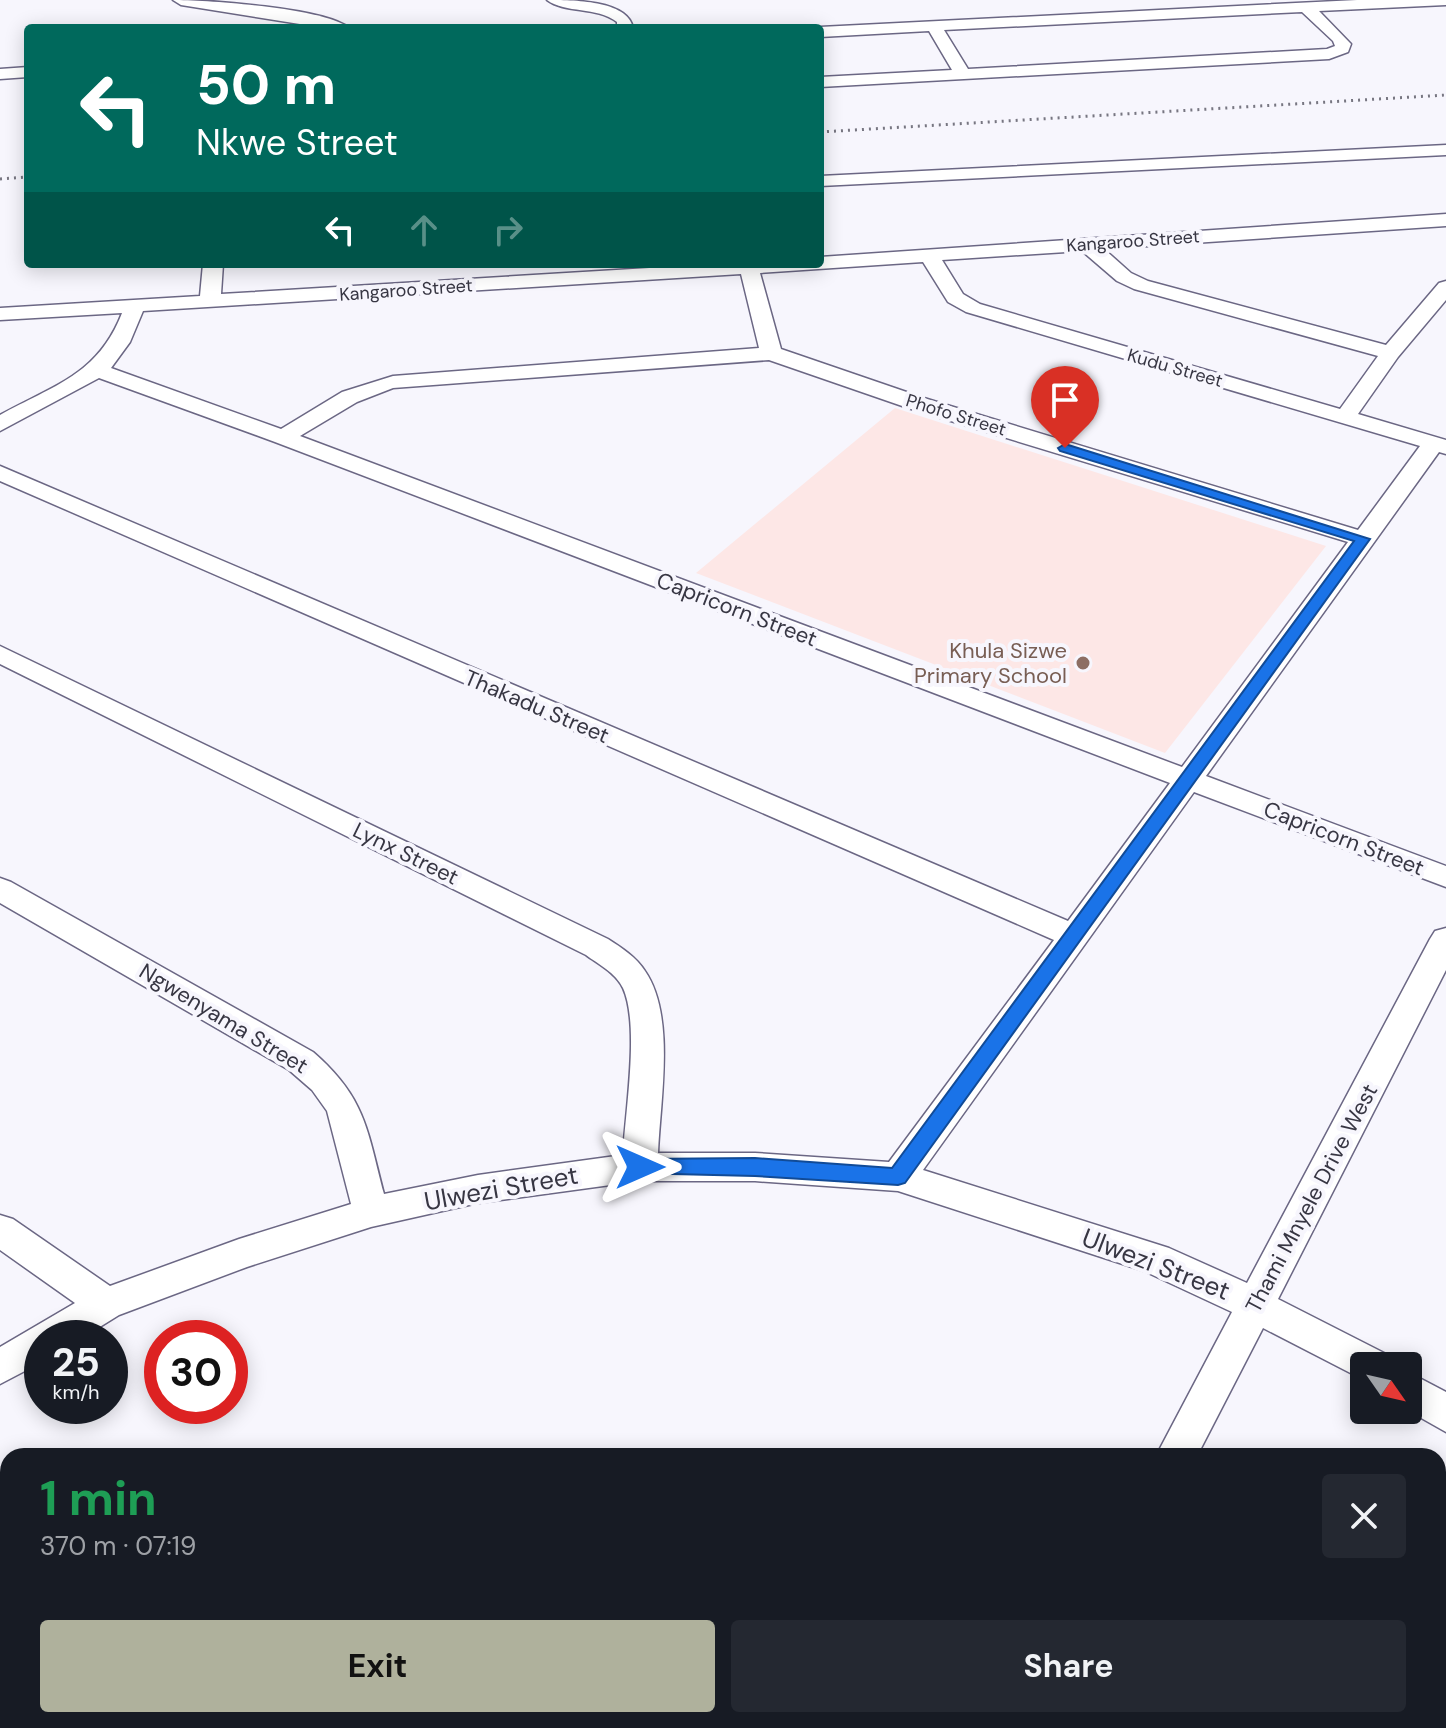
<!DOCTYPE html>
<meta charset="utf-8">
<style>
body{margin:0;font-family:"DM Sans",sans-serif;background:#242831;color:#f1f3f6;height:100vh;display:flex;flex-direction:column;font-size:30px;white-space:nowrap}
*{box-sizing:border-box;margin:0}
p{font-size:26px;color:#9ea1a6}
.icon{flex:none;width:44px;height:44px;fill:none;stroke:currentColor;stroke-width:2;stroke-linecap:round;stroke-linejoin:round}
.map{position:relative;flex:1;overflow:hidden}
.side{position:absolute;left:0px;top:1448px;width:1446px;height:280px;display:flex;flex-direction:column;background:#171b24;border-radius:24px 24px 0 0;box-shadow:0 4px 20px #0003}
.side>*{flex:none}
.banner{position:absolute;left:24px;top:24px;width:800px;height:244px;border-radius:8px;box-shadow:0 4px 20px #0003;background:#00695c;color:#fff;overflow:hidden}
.needle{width:52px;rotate:124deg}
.tools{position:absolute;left:1350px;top:1352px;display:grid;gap:16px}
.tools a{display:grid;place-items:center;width:72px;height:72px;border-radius:8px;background:#171b24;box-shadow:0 4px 20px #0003;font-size:40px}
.speed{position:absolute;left:24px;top:1320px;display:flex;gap:16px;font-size:40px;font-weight:700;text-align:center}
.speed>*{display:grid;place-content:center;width:104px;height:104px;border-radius:50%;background:#171b24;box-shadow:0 4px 20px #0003;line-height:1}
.speed small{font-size:20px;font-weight:400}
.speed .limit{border:12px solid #d22;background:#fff;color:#111}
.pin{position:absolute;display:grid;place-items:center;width:68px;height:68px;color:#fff;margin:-82px -34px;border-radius:50% 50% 50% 0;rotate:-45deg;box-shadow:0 0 8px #0007}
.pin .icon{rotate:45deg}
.me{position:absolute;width:88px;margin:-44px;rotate:90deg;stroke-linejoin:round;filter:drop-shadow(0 0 6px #0008)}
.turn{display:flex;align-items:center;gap:28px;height:168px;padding:0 40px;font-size:36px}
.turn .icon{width:104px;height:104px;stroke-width:2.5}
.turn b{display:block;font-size:56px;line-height:68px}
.lanes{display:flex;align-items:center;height:76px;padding:0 40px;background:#0003;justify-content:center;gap:40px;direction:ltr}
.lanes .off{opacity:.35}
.round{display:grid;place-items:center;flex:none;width:84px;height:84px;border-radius:8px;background:#242831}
.overview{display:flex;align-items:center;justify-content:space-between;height:136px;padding:0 40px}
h1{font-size:48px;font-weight:700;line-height:60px;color:#1e9e55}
.action{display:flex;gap:16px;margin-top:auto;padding:16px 40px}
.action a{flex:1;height:92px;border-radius:8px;background:#afb19c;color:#111;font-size:32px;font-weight:700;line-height:92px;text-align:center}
.action a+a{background:#242831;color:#f1f3f6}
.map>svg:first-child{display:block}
.education{fill:#fde7e6}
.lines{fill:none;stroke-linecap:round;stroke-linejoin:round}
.minor-casing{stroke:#6b6784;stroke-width:3}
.tertiary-casing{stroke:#6b6784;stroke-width:3}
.minor{fill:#fff;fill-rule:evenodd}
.tertiary{fill:#fff;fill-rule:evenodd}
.rail{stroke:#777681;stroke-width:3;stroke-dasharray:2 5;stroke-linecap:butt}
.route{fill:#1a73e8;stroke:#114b97;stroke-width:2}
.education-dot{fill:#8d6e63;stroke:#f7f6fd;stroke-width:3}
.labels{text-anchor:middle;stroke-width:8;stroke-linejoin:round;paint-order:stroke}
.far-street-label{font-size:18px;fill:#373643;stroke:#f7f6fd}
.street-label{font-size:22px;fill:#373643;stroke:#f7f6fd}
.education-label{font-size:22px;fill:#785e54;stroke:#f7f6fd;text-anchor:end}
.near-street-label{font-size:26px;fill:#373643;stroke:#f7f6fd}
</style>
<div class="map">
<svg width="1446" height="1728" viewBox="0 0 1446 1728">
<rect width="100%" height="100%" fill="#f7f6fd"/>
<polygon class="education" points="895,408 1326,546 1165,753 696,573"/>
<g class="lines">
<g class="minor-casing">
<g id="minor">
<path d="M 173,0 C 207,0 326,8 349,28 L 325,28 L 181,5 Z"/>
<path d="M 547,0 C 572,0 628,0 633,28 L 617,28 L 617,22 C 596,6 566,14 547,0 Z"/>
<path d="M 1357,0 L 1446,0 L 1446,5 L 1319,11 L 1351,44 L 1348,52 L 1329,59 L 820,87 L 820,77 L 952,70 L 929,31 L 820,37 L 820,28 L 817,28 L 820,27 ZM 1302,12 L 1333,41 L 1335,46 L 1327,49 L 968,69 L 944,30 Z"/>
<polygon points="28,67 28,77 0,79 0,69"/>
<polygon points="1446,145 1446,155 820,186 820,176"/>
<path d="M 1446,214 L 1446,226 L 1104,249 L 1131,273 L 1148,281 L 1386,345 L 1439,283 L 1446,281 L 1446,300 L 1398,357 L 1358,414 L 1446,440 L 1446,454 L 1439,452 L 1206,776 L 1446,866 L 1446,887 L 1194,792 L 923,1170 L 1169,1248 L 1247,1283 L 1430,939 L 1435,931 L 1446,928 L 1446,970 L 1278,1299 L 1386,1354 L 1391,1366 L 1364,1366 L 1364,1380 L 1263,1328 L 1197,1456 L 1156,1456 L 1232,1312 L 1144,1271 L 898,1191 L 755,1181 L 640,1181 L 478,1203 L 371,1227 L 247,1267 L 119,1315 L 82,1338 L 42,1338 L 42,1362 L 0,1384 L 0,1347 L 75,1303 L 0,1250 L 0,1215 L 13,1219 L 110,1286 L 239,1239 L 351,1204 L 327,1111 L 312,1090 L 289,1070 L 0,903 L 0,878 L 11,882 L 313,1052 C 366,1098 367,1130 384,1194 L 478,1175 L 623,1155 C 625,1113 640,1025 623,988 C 616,973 598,964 586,955 L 0,664 L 0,646 L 608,939 C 622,948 636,957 645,971 C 676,1016 660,1101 658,1153 L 755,1153 L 889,1162 L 1054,940 L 0,481 L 0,466 L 1068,921 L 1170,783 L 275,442 L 99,378 L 0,431 L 0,415 C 54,385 98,375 122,313 L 0,320 L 0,308 L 200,296 L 203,264 L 223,264 L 221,294 L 716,264 L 820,264 L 820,257 ZM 1082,251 L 1117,281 L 1134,289 L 1378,356 L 1340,409 L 980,304 L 963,294 L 942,260 ZM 923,262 L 948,302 L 966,312 L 1420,446 L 1358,530 L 924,398 L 781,349 L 760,273 ZM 741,274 L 759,348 L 393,376 L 342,392 L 281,429 L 111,368 L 130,342 L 143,311 ZM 769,360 L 908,408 L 1348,542 L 1182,767 L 300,436 L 357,402 L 393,388 Z"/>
<polygon points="1408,1372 1446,1392 1446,1432 1407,1410"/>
</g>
</g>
<g class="tertiary-casing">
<g id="tertiary">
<polygon points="307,1720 370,1720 367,1728 304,1728"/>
<polygon points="990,1720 1058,1720 1061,1728 993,1728"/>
</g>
</g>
<use href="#minor" class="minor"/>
<use href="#tertiary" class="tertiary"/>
<g class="rail">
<polyline points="820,132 1446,95"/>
<polyline points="0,179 28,177"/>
</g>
</g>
<polygon class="route" points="1065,444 1370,539 905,1183 898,1185 755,1176 632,1173 629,1167 632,1161 640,1159 755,1158 892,1168 1354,541 1060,451 1058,448"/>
<circle class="education-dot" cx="1083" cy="663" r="8"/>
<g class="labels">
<g class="far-street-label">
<text transform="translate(1133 241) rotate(-4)" y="6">Kangaroo Street</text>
<text transform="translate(406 290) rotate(-4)" y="6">Kangaroo Street</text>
<text transform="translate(1175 368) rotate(16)" y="6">Kudu Street</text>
<text transform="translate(956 415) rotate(17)" y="6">Phofo Street</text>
</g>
<g class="street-label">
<text transform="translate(737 609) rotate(21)" y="8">Capricorn Street</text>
<text transform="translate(537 706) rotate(23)" y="8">Thakadu Street</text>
<text transform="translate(1344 838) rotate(21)" y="8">Capricorn Street</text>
<text transform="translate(406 853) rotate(26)" y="8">Lynx Street</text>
<text transform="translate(224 1018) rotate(31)" y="8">Ngwenyama Street</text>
<text transform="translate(1311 1198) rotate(-62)" y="8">Thami Mnyele Drive West</text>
</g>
<g class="education-label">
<text x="1067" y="658">Khula Sizwe<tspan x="1067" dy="25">Primary School</tspan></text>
</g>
<g class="near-street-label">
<text transform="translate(501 1188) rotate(-10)" y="9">Ulwezi Street</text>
<text transform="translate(1156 1264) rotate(21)" y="9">Ulwezi Street</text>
</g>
</g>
</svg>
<div class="tools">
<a><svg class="needle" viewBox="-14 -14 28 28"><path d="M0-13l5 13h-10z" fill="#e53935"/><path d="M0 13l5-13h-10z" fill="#9ea1a6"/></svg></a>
</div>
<div class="speed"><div>25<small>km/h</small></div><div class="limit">30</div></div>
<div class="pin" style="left:1065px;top:448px;background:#d93025"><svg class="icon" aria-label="arrive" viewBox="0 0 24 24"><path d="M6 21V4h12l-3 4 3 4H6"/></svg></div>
<svg class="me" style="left:640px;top:1167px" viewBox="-20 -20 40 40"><path d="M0-17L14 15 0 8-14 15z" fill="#1a73e8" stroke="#fff" stroke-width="4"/></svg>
<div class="banner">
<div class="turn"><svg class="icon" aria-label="left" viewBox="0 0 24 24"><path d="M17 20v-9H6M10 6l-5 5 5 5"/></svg><div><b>50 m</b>Nkwe Street</div></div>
<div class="lanes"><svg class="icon" aria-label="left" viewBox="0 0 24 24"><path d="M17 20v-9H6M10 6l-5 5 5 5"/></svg><svg class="icon off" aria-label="ahead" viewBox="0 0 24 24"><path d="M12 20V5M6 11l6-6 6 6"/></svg><svg class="icon off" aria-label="right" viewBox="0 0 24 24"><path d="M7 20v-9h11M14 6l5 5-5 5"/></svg></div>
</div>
<section class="side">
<div class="overview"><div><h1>1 min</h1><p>370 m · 07:19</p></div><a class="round"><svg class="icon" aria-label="close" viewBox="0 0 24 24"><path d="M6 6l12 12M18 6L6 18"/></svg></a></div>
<div class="action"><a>Exit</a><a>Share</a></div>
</section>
</div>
